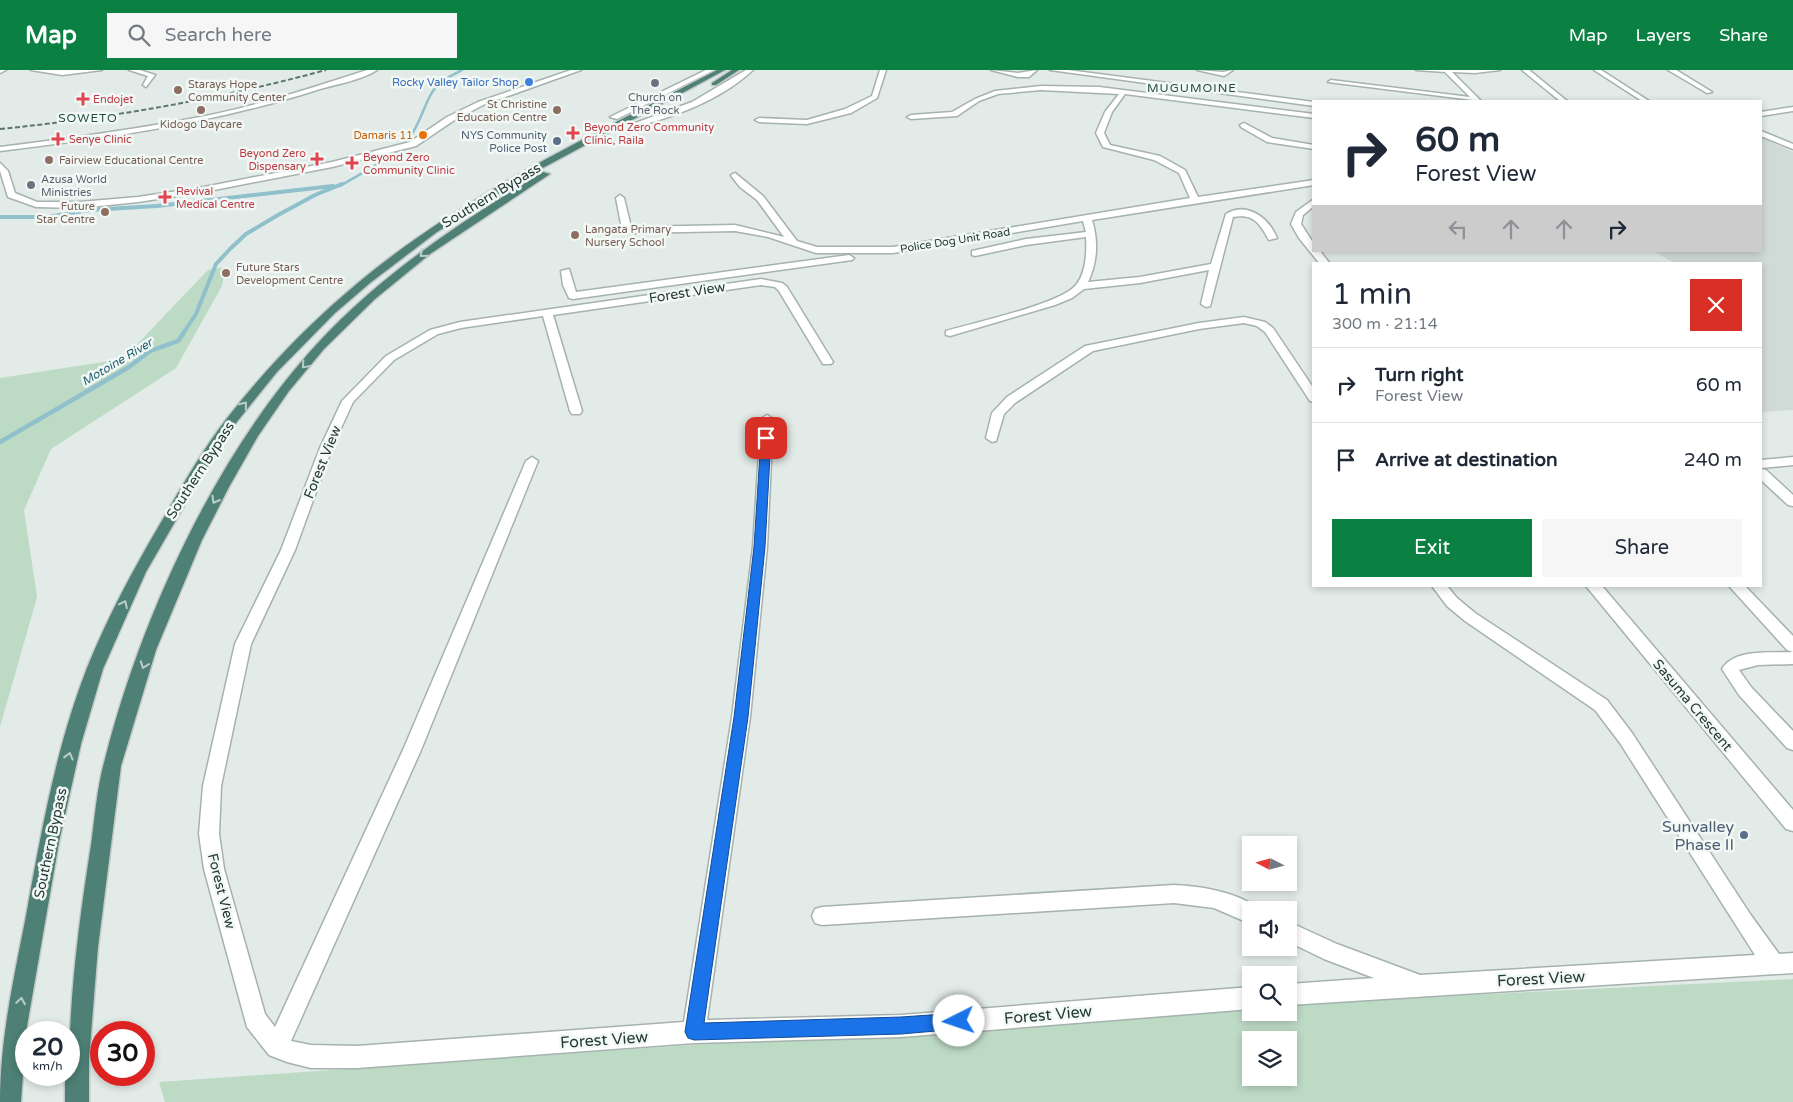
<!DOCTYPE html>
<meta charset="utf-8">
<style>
body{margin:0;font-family:"Varela Round",sans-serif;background:#f6f6f7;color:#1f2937;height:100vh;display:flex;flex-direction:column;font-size:19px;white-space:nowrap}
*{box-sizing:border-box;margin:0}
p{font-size:16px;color:#747a83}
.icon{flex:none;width:28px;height:28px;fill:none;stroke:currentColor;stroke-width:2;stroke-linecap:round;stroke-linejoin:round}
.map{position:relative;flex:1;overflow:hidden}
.panel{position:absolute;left:1312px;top:192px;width:450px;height:325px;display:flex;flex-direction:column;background:#fff;border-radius:0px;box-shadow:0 2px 8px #0003}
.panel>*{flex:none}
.top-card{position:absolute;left:1312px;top:30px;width:450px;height:152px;border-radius:0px;box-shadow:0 2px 8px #0003;background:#fff;color:#1f2937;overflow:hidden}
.needle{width:32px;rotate:276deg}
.fabs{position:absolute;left:1242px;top:766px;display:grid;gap:10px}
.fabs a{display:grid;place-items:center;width:55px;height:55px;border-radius:0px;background:#fff;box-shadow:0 2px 8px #0003;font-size:25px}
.speed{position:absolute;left:15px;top:951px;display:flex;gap:10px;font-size:25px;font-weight:700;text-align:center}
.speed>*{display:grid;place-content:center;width:65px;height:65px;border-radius:50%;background:#fff;box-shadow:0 2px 8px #0003;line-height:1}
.speed small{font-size:12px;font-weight:400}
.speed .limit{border:8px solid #d22;background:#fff;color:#111}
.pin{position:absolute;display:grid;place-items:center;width:42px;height:42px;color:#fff;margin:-21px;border-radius:10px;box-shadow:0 2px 8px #0006}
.me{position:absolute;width:55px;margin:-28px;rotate:266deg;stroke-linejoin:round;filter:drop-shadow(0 0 4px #0008)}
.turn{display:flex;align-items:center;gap:18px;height:105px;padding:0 20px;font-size:22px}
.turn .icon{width:65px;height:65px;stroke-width:2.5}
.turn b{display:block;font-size:35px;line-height:42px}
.lanes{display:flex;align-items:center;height:48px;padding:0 20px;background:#0003;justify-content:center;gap:25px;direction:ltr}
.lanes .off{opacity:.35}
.round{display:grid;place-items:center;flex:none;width:52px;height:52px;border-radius:0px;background:#f6f6f7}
.summary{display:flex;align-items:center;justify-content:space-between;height:85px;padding:0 20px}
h1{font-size:30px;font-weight:600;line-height:38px}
.action{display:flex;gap:10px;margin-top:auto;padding:10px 20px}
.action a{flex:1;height:58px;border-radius:0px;background:#0b8043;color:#fff;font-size:20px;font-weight:600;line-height:58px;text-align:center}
.action a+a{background:#f6f6f7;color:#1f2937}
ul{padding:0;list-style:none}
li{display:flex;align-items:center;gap:15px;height:75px;padding:0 20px;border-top:1px solid #e0e1e3}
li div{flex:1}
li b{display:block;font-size:19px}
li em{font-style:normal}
header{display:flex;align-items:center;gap:30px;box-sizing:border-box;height:70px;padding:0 25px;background:#0b8043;color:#fff}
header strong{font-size:24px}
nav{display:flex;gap:28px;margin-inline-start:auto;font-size:18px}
.search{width:350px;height:45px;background:#f6f6f7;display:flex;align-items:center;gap:12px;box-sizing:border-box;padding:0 18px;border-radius:0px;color:#747a83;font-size:19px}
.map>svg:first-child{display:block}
.built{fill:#d0dad6}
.green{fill:#bddac5;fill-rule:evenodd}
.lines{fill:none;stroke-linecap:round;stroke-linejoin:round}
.stream-far2{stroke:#8fc0cb;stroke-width:2.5}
.stream-far1{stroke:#8fc0cb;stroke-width:4}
.stream{stroke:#8fc0cb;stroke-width:4.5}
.minor-casing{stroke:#a5b2ae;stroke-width:3}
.trunk-casing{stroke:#c2c8c6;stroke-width:3}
.minor{fill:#fff;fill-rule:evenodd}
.trunk{fill:#4e8075;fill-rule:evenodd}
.rail{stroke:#5e7570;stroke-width:2;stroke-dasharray:5 2.5;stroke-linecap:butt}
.oneway{stroke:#b9cec8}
.route{fill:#1a73e8;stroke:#114b97}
.shop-dot{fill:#3f7fe0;stroke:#f2f8f5;stroke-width:2}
.worship-dot{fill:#6b7280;stroke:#f2f8f5;stroke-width:2}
.education-dot{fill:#8d6e63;stroke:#f2f8f5;stroke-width:2}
.health-dot{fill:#e0444e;stroke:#f2f8f5;stroke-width:2}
.food-dot{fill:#e8710a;stroke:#f2f8f5;stroke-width:2}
.service-dot{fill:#5c6f8a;stroke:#f2f8f5;stroke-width:2}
.labels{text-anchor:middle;stroke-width:5;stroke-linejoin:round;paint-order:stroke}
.far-shop-label{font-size:11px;fill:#366cbe;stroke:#f2f8f5;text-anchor:end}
.far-education-label{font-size:11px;fill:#785e54;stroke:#f2f8f5;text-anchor:start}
.far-worship-label{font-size:11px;fill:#5b616d;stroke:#f2f8f5}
.far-health-label{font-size:11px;fill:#be3a42;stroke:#f2f8f5;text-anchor:start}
.far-food-label{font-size:11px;fill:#c56008;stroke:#f2f8f5;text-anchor:end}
.far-service-label{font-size:11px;fill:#4e5e75;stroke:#f2f8f5;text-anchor:end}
.far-street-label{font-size:11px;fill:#243a34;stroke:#f2f8f5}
.far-neighbourhood-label{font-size:12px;letter-spacing:1px;fill:#214a41;stroke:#f2f8f5}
.far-water-label{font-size:12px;font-style:italic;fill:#236270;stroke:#f2f8f5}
.street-label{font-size:14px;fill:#243a34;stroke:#f2f8f5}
.near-service-label{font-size:16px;fill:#4e5e75;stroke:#f2f8f5;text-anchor:end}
.near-street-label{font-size:16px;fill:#243a34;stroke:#f2f8f5}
</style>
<header>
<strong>Map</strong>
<div class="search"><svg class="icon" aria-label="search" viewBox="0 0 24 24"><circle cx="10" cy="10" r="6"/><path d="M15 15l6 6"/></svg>Search here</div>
<nav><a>Map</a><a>Layers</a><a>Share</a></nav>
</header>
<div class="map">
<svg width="1793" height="1032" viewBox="0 0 1793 1032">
<rect width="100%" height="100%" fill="#e2ebe7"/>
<polygon class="built" points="1761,67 1793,82 1793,340 1761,342 1761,194 1676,194 1653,181 1761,181"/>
<g class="green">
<polygon points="226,197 222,216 176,298 51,379 24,440 37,527 0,657 0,308 123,289 208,200"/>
<path d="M 1793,909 L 1793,1032 L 165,1032 L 159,1012 L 1251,936 L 1251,942 L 1289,942 L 1289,934 ZM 1251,970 L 1289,970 L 1289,1008 L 1251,1008 Z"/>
</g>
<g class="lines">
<path class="stream-far2" d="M 340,116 C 363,102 391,89 409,68 C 422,52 426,25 439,14 C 445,8 455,4 462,0"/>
<g class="stream-far1">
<polyline points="0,147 47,147 90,140 157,136 333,116"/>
<polyline points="182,265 196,244 216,194 230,179 246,164 278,145 315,125 342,114"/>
</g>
<polyline class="stream" points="0,372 129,297 150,281 178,271 183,264"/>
<g class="minor-casing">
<g id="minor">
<polygon points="0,0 6,0 0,3"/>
<polygon points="31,0 102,0 62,5"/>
<polygon points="129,0 140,0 155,5 146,17 143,15 148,6"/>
<path d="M 367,0 L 377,0 C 362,10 337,14 320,19 C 216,53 108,68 0,81 L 0,77 C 65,69 131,60 195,48 C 254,37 311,18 367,0 Z"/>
<polygon points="571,0 581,0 483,35 453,51 416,76 332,97 204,122 138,132 80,138 36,137 8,127 0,101 0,93 8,101 15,123 37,132 80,132 138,127 204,117 332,92 410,72 447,47 478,32"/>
<polygon points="706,0 714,0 617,49 610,47"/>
<path d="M 746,0 L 753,0 C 722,29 675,47 634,57 L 630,55 L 692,32 Z"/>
<polygon points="880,0 886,0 877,28 851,43 807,54 759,52 755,50 759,48 807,50 845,39 872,26"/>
<polygon points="991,0 1018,3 1037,0 1029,7 1018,7"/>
<polygon points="1050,0 1068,0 1314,32 1314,36"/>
<polygon points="1197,0 1223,2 1233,0 1224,6"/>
<polygon points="1416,0 1500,0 1475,3 1452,2 1481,31 1328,12 1331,10 1470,27 1445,2"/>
<polygon points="1522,0 1529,0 1567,31 1560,31"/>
<polygon points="1594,0 1601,0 1649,31 1642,31"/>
<polygon points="1668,0 1676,0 1712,22 1707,23"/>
<path d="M 1041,16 L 1099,17 L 1314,44 L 1314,48 L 1125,24 L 1112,42 L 1104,63 L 1110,75 L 1160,86 L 1185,100 L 1198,127 L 1314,110 L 1314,115 L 1092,150 C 1098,170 1098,191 1088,212 L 1140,207 L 1211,194 L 1226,144 C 1247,131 1269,148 1277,168 L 1269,170 C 1260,154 1254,143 1233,147 L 1210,236 L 1206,237 L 1201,234 L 1209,200 L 1140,213 L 1084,219 L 1072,228 L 1055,235 L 950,266 L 946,265 L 946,261 C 973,253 1061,234 1076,215 C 1086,203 1087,183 1086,167 L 1026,175 L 975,186 L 972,185 L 972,181 L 1026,169 L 1086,162 L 1083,151 L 893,183 L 816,183 L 768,167 L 735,161 L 631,163 L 622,159 L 616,128 L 620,125 L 624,128 L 631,157 L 735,155 L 784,167 L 757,130 L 740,117 L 732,107 L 731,105 L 735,103 L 763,126 L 797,171 L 817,177 L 893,177 L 1190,128 L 1179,103 L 1154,90 L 1103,77 L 1096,63 L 1105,42 L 1119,24 L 1041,20 L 998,24 L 979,31 L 957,46 L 911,49 L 907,47 L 911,45 L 952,42 L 975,29 L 995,21 Z"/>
<polygon points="1793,37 1793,41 1761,46 1761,42"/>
<polygon points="1244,53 1272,68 1314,75 1314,79 1267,72 1241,57 1240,55"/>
<polygon points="1761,61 1793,74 1793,79 1761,66"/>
<polygon points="1314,129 1314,136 1303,145 1301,154 1314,174 1314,181 1320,181 1330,194 1320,194 1299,168 1291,154 1296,142"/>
<polygon points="849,185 854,188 852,190 573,229 569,228 563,215 561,201 569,199 576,222"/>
<polygon points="761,209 782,213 787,217 833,292 831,294 823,294 779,221 775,217 761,215 553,245 582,341 580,344 572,344 570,341 543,246 461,258 438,264 394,290 353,332 332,378 295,480 251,574 221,716 219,764 224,799 265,944 275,957 403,680 526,391 532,387 538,391 421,680 291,971 311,975 357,976 684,952 732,647 753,477 761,349 767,345 773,349 767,477 750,647 707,950 901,945 1251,917 1251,939 901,967 694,973 357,998 311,998 287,992 269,985 247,957 204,799 199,764 203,716 235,574 281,480 320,378 342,331 386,286 430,260 460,252"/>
<polygon points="1244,247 1265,252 1273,258 1314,319 1314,332 1310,331 1265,262 1257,256 1244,253 1199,259 1093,281 1015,333 1004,344 996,371 992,372 986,368 992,343 1007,327 1085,276 1199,253"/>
<polygon points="1793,387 1793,395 1761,398 1761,390"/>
<polygon points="1761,399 1766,400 1793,425 1793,436 1788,435 1761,410"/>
<polygon points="1432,516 1447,516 1457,528 1475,543 1607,630 1632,663 1750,844 1779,884 1793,883 1793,903 1289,935 1289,914 1374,908 1324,889 1289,872 1289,852 1337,874 1420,905 1755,885 1620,673 1595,640 1465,551 1447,536"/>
<polygon points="1586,516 1602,516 1793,740 1793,761 1786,759"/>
<polygon points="1729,516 1745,516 1793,566 1793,582 1787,580"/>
<path d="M 1793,582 L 1793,594 L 1758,595 L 1739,600 L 1751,617 L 1793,661 L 1793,680 L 1787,678 L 1739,625 L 1722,599 C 1734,578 1772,583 1793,582 Z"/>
<path d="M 1174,815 C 1198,816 1241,822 1259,840 L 1251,840 L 1251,854 L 1214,838 L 1174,833 L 822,855 L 815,853 L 812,846 L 815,839 L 822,837 Z"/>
</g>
</g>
<g class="trunk-casing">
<g id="trunk">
<path d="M 717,0 L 725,0 L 526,107 L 437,162 L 370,213 L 335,243 L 277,302 L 236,353 L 202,405 L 146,502 L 103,599 L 81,674 L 59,772 L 26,962 L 21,1032 L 0,1032 C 0,969 14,907 26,846 C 41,763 56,677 87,598 C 107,548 133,500 160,454 C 181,418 202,380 228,347 C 267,297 311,252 359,212 C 466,123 595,64 717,0 Z"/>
<polygon points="732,0 739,0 716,15 712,15 712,13"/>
<path d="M 543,102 L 550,104 L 430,184 L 375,229 L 324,279 L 289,321 L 258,366 L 229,417 L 202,470 L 156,580 L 121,696 L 98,877 L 89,989 L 89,1032 L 65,1032 L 65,1005 L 69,1005 C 69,928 79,851 91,775 C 95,746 97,717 105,689 C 141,547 216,384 316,275 C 381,204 462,151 543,102 Z"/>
</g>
</g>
<use href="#minor" class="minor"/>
<use href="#trunk" class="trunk"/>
<path class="rail" d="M 0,59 C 111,48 219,29 326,0"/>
</g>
<defs><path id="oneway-chevron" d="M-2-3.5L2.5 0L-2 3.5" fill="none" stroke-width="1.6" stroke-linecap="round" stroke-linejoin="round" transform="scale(1.25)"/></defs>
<g class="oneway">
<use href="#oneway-chevron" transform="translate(423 184) rotate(141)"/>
<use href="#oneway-chevron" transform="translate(305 295) rotate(131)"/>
<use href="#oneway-chevron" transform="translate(244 335) rotate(-51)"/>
<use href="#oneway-chevron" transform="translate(215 430) rotate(120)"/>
<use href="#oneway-chevron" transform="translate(124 534) rotate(-64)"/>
<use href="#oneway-chevron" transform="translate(144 595) rotate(110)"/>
<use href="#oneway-chevron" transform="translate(69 686) rotate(-76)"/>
<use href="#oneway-chevron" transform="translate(21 931) rotate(-81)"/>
</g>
<polygon class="route" points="766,365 771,368 765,477 748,647 704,953 901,947 959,943 965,945 968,951 965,957 959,959 901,964 694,970 688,968 685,962 734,647 754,477 761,368"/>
<circle class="shop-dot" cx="529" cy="12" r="5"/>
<g class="worship-dot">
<circle cx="655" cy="13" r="5"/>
<circle cx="31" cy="115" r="5"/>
</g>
<g class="education-dot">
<circle cx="178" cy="20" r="5"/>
<circle cx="201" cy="40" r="5"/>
<circle cx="557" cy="40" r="5"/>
<circle cx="49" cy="90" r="5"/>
<circle cx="105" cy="142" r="5"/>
<circle cx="575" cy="165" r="5"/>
<circle cx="226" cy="203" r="5"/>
</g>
<g class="health-dot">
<path d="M80.5 21.5h5v5h5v5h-5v5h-5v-5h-5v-5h5z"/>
<path d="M570.5 55.5h5v5h5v5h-5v5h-5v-5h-5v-5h5z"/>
<path d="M55.5 61.5h5v5h5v5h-5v5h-5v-5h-5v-5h5z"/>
<path d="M314.5 81.5h5v5h5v5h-5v5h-5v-5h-5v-5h5z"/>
<path d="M349.5 85.5h5v5h5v5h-5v5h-5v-5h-5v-5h5z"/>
<path d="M162.5 119.5h5v5h5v5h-5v5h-5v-5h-5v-5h5z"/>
</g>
<circle class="food-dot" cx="423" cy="65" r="5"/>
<g class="service-dot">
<circle cx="557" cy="71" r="5"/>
<circle cx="1744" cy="765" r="5"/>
</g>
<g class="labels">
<g class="far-shop-label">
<text x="519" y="16">Rocky Valley Tailor Shop</text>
</g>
<g class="far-education-label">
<text x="188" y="18">Starays Hope<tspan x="188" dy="13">Community Center</tspan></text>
<text x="547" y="38" text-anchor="end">St Christine<tspan x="547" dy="13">Education Centre</tspan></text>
<text x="201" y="58" text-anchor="middle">Kidogo Daycare</text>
<text x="59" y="94">Fairview Educational Centre</text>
<text x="95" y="140" text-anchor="end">Future<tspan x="95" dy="13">Star Centre</tspan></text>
<text x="585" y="163">Langata Primary<tspan x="585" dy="13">Nursery School</tspan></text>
<text x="236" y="201">Future Stars<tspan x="236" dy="13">Development Centre</tspan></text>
</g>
<g class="far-worship-label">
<text x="655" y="31">Church on<tspan x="655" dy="13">The Rock</tspan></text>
<text x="41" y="113" text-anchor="start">Azusa World<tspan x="41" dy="13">Ministries</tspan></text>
</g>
<g class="far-health-label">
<text x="93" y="33">Endojet</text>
<text x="584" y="61">Beyond Zero Community<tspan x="584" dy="13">Clinic, Raila</tspan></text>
<text x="69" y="73">Senye Clinic</text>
<text x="306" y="87" text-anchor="end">Beyond Zero<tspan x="306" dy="13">Dispensary</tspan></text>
<text x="363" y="91">Beyond Zero<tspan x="363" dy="13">Community Clinic</tspan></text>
<text x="176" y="125">Revival<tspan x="176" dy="13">Medical Centre</tspan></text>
</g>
<g class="far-food-label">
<text x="413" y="69">Damaris 11</text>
</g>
<g class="far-service-label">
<text x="547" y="69">NYS Community<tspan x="547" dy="13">Police Post</tspan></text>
</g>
<g class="far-street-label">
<text transform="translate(955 170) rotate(-9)" y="4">Police Dog Unit Road</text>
</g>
<g class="far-neighbourhood-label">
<text x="1192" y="22">MUGUMOINE</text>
<text x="88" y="52">SOWETO</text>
</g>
<g class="far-water-label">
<text transform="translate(117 292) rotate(-31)" y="4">Motoine River</text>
</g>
<g class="street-label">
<text transform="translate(491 125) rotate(-31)" y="5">Southern Bypass</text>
<text transform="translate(687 222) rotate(-9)" y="5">Forest View</text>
<text transform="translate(322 392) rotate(-68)" y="5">Forest View</text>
<text transform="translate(200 400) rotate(-57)" y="5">Southern Bypass</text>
<text transform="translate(1693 635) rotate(50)" y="5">Sasuma Crescent</text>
<text transform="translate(50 773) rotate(-78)" y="5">Southern Bypass</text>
<text transform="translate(222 821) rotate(76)" y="5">Forest View</text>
</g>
<g class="near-service-label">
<text x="1734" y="762">Sunvalley<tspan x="1734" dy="18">Phase II</tspan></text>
</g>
<g class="near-street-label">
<text transform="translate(1541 908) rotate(-3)" y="6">Forest View</text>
<text transform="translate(1048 944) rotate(-5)" y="6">Forest View</text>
<text transform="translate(604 969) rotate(-4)" y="6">Forest View</text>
</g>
</g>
</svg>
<div class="fabs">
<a><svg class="needle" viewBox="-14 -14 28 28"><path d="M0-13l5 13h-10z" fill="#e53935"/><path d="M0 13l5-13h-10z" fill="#747a83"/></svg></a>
<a><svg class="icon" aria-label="sound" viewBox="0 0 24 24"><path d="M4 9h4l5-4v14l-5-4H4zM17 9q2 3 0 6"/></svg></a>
<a><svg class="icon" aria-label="search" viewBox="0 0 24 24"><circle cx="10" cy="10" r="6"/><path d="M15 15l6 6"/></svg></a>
<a><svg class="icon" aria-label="layers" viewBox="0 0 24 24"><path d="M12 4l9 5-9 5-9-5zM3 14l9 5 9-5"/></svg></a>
</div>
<div class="speed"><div>20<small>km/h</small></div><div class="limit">30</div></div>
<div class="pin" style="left:766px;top:368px;background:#d93025"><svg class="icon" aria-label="arrive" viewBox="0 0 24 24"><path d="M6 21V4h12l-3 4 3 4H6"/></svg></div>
<svg class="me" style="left:959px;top:951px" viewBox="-20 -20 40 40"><circle r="19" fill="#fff"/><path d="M0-13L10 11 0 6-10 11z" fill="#1a73e8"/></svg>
<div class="top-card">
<div class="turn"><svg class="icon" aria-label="right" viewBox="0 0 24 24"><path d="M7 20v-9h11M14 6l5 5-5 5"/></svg><div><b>60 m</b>Forest View</div></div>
<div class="lanes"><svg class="icon off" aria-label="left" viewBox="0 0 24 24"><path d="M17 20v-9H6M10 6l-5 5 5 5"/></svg><svg class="icon off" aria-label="ahead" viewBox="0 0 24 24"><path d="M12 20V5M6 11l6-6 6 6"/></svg><svg class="icon off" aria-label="ahead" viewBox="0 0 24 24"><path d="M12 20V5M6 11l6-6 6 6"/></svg><svg class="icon" aria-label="right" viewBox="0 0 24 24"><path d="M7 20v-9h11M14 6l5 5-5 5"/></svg></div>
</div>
<section class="panel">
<div class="summary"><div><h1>1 min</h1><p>300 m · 21:14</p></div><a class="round" style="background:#d93025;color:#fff"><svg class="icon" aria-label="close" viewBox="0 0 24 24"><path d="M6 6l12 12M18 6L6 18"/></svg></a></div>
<ul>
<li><svg class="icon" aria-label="right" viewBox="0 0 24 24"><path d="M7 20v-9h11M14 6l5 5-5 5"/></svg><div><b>Turn right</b><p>Forest View</p></div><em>60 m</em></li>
<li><svg class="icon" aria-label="arrive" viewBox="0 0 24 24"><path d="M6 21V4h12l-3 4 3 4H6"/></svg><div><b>Arrive at destination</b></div><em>240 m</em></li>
</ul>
<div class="action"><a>Exit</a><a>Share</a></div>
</section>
</div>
